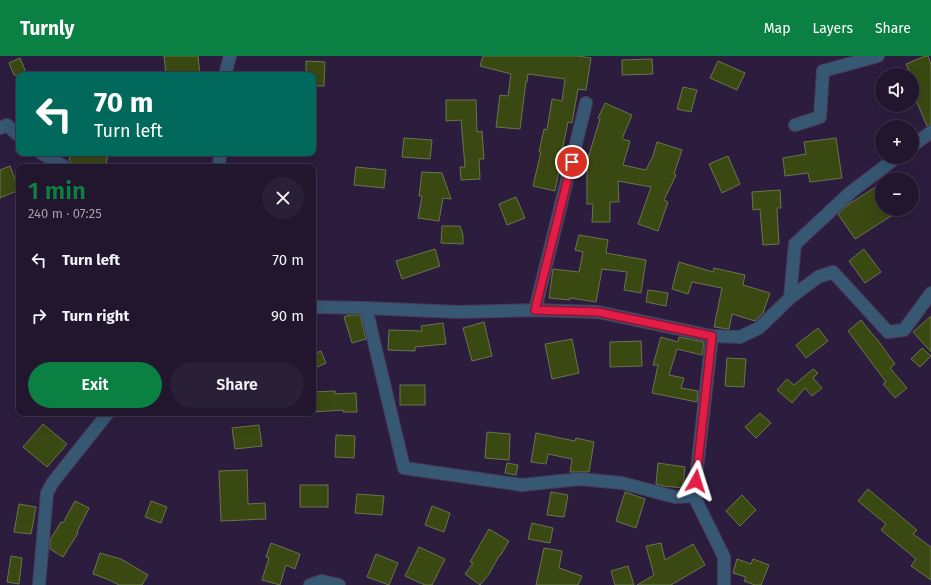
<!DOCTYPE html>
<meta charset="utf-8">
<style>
body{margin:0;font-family:"Fira Sans",sans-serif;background:#291f36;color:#f1f3f6;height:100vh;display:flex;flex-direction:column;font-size:15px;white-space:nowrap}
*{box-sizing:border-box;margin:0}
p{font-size:13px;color:#a29faa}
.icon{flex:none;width:22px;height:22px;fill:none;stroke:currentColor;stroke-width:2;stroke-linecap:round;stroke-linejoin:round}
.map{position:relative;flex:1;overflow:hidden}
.drawer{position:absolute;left:16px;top:108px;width:300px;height:252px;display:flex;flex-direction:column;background:#21162e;border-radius:8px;box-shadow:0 4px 16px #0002,0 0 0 1px #3e354a}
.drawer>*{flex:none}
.hud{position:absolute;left:16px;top:16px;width:300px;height:84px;border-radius:8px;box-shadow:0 4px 16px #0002,0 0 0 1px #3e354a;background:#00695c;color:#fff;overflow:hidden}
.buttons{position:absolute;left:875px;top:12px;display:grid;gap:8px}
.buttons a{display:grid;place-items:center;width:44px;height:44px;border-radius:50%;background:#21162e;box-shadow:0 4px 16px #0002,0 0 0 1px #3e354a;font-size:20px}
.pin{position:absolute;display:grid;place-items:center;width:34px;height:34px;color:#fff;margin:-17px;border:2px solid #fff;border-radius:50%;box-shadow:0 1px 4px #0007}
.me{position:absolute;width:44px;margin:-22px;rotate:6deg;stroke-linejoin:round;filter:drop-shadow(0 0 3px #0008)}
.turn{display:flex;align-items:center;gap:14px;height:84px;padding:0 12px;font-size:18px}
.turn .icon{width:52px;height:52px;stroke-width:2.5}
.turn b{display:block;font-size:28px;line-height:34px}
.round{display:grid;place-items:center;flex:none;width:42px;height:42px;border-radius:21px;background:#291f36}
.head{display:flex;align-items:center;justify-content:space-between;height:68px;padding:0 12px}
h1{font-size:24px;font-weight:600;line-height:30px;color:#0b8043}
.primary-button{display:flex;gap:8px;margin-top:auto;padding:8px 12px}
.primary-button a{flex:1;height:46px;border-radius:24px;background:#0b8043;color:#fff;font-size:16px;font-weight:600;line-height:46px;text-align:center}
.primary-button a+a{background:#291f36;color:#f1f3f6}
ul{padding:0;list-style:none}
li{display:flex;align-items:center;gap:12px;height:56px;padding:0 12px}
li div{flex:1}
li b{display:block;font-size:15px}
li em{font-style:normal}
header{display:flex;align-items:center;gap:24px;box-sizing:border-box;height:56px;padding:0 20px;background:#0b8043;color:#fff}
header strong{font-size:19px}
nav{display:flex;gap:22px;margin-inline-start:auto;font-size:14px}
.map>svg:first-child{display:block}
.building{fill:#3a4812;stroke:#69754d}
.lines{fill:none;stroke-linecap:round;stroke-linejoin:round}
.minor-casing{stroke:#483a59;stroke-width:14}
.minor{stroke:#365873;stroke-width:12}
.route-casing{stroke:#92132f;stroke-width:10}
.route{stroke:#e11d48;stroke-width:7}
</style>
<header>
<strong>Turnly</strong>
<nav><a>Map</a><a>Layers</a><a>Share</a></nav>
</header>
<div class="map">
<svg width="931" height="529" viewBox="0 0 931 529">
<rect width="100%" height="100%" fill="#2c1d3e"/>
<g class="building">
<polygon points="164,0 198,0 200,19 166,19"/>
<polygon points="483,0 578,0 591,2 586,34 578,33 572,67 568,66 559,110 560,111 555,135 533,130 541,96 539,96 544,73 547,74 552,43 562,45 565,23 528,18 527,26 526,25 520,73 496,71 500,39 508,40 511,18 480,10"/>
<polygon points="925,0 928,0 931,9 931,69 927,70 913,37 917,36 912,23 912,19 911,19 906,8"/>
<polygon points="20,2 27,19 14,19 9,7"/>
<polygon points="652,3 653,18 622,19 622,4"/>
<polygon points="306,5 325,6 324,30 313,30 313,19 306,19"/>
<polygon points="718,5 745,17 737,34 710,22"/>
<polygon points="683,31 697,34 691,56 677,53"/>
<polygon points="446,44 476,44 477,76 482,75 484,103 479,103 480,123 461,124 460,111 465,111 461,64 446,65"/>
<polygon points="605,47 632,59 622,83 630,85 623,109 646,114 653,100 657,86 682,94 674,118 676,119 664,144 668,146 658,175 638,168 651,131 618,125 619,146 610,146 610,166 592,166 593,148 587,148 587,112 585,112 600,63 598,62"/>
<polygon points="404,82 432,84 430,103 402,101"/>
<polygon points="836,82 842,122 810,126 808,117 785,120 783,102 806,98 804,86"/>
<polygon points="72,97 109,97 105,111 82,111 71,107 69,104"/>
<polygon points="728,100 740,128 722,137 709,108"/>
<polygon points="10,110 19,134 0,142 0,114"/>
<polygon points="356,111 386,114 384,132 354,129"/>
<polygon points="422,116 442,117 451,143 443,142 439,165 418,162 422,140 419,140"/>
<polygon points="882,127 882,153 902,153 855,183 838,158 849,148"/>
<polygon points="780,134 781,152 777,152 779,188 763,189 760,153 753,154 752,136"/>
<polygon points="516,141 525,162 507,169 499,148"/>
<polygon points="442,170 460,170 463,179 463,188 441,187"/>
<polygon points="579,179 608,184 606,197 646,204 641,237 624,234 627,216 602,213 596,246 570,242 570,244 549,242 553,213 579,216 583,196 575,194"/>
<polygon points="435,193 440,210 402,223 396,205"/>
<polygon points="864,193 881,216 865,227 849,205"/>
<polygon points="679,206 713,216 714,212 745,219 743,229 770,237 763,257 755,265 732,258 729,273 714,271 722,232 692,226 688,238 672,233"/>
<polygon points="648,234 668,237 666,250 646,246"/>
<polygon points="350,259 360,259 366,283 352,287 344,261"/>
<polygon points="931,260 931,296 913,276"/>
<polygon points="861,264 877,284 877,283 895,308 890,312 907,332 895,342 883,328 886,326 848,275"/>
<polygon points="484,266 492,300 472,305 463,272"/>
<polygon points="443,267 446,288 415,291 415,295 388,294 389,274 422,275 421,270"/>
<polygon points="818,272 828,285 806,302 796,289"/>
<polygon points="661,281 678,286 679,281 704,286 702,299 677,293 669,319 684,322 681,332 698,335 697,346 652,337 658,309 653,309"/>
<polygon points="572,283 579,317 552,323 545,288"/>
<polygon points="641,285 642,310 610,311 610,286"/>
<polygon points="922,292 931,300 920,311 911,303"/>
<polygon points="321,295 326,307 313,313 313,298"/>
<polygon points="727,302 746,303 744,331 725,330"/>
<polygon points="813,313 818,317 813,322 822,332 812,340 805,332 792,347 777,334 787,323 794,329"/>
<rect x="400" y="329" width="25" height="20"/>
<polygon points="335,335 335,338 356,337 357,356 343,356 343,354 313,356 313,336"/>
<polygon points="760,357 771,367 756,382 745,371"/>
<polygon points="43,368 67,388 47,411 23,391"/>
<polygon points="259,369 262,390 235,393 232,372"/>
<polygon points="487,376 510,378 509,404 485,402"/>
<polygon points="536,377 575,385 576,382 594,386 589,416 570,416 572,403 548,398 546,408 531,406"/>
<polygon points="336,379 355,380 354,402 335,401"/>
<polygon points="507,407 518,409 516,419 505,417"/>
<polygon points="658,407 685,411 683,432 664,430 656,428"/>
<polygon points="247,414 248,448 265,447 266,463 221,465 219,415"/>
<rect x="300" y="429" width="28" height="22"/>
<polygon points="868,433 917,474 913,478 931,491 931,524 911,510 916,503 881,474 886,468 858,445"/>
<polygon points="551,436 568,439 564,461 547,459"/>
<polygon points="625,436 645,443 636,472 616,465"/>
<polygon points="357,438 384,440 382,459 355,457"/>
<polygon points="742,439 756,454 740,470 726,455"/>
<polygon points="75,445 89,452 77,476 78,477 63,501 50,493 50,484 61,466 63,467"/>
<polygon points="151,445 167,451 161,467 145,461"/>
<polygon points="19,448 36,451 31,478 14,476"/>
<polygon points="432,450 450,457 444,476 425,469"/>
<polygon points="532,467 553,472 550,487 528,483"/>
<polygon points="489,473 509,485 500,500 499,500 489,518 480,529 465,518 473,507 470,506"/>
<polygon points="271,487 300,498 295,513 286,509 280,529 262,524 269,502 266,501"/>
<polygon points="661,487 665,504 693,488 705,509 671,529 637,529 654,519 646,490"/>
<polygon points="419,491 445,503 432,529 425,529 405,520"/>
<polygon points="544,492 562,495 559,512 582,520 578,529 536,529"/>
<polygon points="100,497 121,503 148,519 142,529 119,529 107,523 93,518"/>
<polygon points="376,498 398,507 389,529 367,521"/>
<polygon points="11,500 22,502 19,528 7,526"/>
<polygon points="737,503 751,508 753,503 769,509 761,529 755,529 744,525 746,521 733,517"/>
<polygon points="628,510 634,529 615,529 611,515"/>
</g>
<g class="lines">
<g class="minor-casing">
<g id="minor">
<polyline points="225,19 230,0"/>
<polyline points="795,69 820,61 823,15 878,0"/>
<polyline points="0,72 7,69 19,80"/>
<polyline points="912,90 931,76"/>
<polyline points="41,97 65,111"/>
<polyline points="219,111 220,97"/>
<polyline points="790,242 795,188 851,136 897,101"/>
<polyline points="313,251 366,252 457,256 535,254 598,256 712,280 740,281 759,272 790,242 818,221 833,216 888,276 904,274 931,237"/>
<polyline points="366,252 404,412 522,429 580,423 622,427 675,441 694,440"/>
<polyline points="535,254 586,47"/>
<polyline points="712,280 694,440 724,501 724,529"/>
<polyline points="39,529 47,437 53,426 108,357"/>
<polyline points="310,529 322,525 339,529"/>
</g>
</g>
<use href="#minor" class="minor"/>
</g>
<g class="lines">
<g class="route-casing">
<polyline id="route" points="572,106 535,254 598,256 712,280 696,425"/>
</g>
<use href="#route" class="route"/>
</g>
</svg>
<div class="buttons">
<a><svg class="icon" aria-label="sound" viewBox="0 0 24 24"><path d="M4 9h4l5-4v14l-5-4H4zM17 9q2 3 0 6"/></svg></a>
<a>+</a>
<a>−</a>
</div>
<div class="pin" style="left:572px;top:106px;background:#d93025"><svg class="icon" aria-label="arrive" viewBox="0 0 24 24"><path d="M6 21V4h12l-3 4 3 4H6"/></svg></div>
<svg class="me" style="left:696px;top:425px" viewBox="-20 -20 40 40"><path d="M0-17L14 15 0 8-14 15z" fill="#e11d48" stroke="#fff" stroke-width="4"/></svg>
<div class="hud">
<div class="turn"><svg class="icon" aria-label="left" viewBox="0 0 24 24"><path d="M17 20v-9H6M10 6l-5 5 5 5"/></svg><div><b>70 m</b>Turn left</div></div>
</div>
<section class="drawer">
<div class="head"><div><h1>1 min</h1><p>240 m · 07:25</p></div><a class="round"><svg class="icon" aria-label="close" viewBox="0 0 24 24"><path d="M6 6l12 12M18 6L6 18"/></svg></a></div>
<ul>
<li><svg class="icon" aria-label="left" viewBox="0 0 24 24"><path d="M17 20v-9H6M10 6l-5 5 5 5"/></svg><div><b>Turn left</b></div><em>70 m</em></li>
<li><svg class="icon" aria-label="right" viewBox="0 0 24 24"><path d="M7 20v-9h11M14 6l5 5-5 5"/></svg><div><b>Turn right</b></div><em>90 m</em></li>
</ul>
<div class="primary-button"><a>Exit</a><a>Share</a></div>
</section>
</div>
